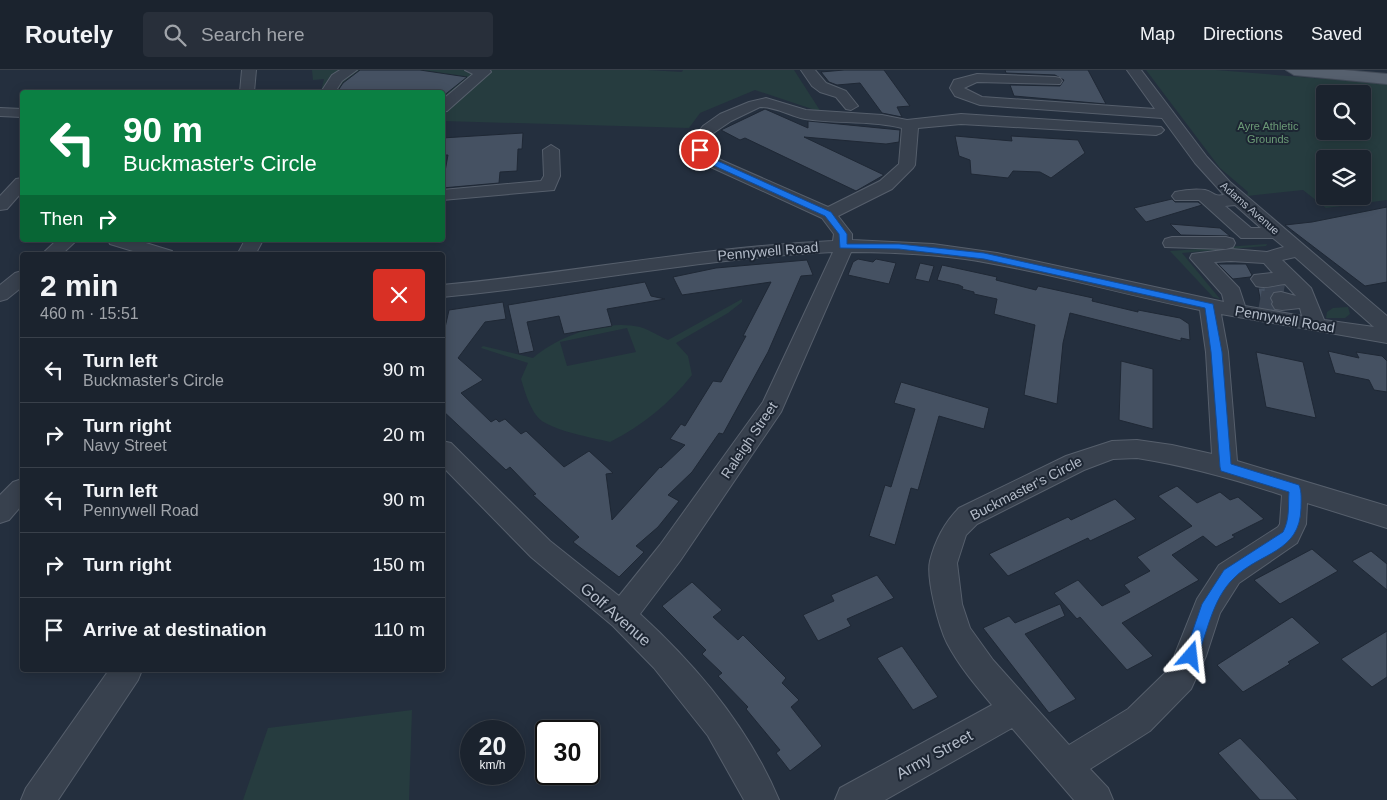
<!DOCTYPE html>
<meta charset="utf-8">
<style>
body{margin:0;font-family:Arial,sans-serif;background:#282f3a;color:#f1f3f6;height:100vh;display:flex;flex-direction:column;font-size:19px;white-space:nowrap}
*{box-sizing:border-box;margin:0}
p{font-size:16px;color:#a0a4aa}
.icon{flex:none;width:28px;height:28px;fill:none;stroke:currentColor;stroke-width:2;stroke-linecap:round;stroke-linejoin:round}
.map{position:relative;flex:1;overflow:hidden}
.side{position:absolute;left:20px;top:182px;width:425px;height:420px;display:flex;flex-direction:column;background:#1b232e;border-radius:5px;box-shadow:0 2px 12px #0003,0 0 0 1px #39404a}
.side>*{flex:none}
.top-card{position:absolute;left:20px;top:20px;width:425px;height:152px;border-radius:5px;box-shadow:0 2px 12px #0003,0 0 0 1px #39404a;background:#0b8043;color:#fff;overflow:hidden}
.tools{position:absolute;left:1316px;top:15px;display:grid;gap:10px}
.tools a{display:grid;place-items:center;width:55px;height:55px;border-radius:5px;background:#1b232e;box-shadow:0 2px 12px #0003,0 0 0 1px #39404a;font-size:25px}
.speed{position:absolute;left:460px;top:650px;display:flex;gap:10px;font-size:25px;font-weight:700;text-align:center}
.speed>*{display:grid;place-content:center;width:65px;height:65px;border-radius:50%;background:#1b232e;box-shadow:0 2px 12px #0003,0 0 0 1px #39404a;line-height:1}
.speed small{font-size:12px;font-weight:400}
.speed .limit{border:2px solid #111;border-radius:8px;background:#fff;color:#111}
.pin{position:absolute;display:grid;place-items:center;width:42px;height:42px;color:#fff;margin:-21px;border:2px solid #fff;border-radius:50%;box-shadow:0 1px 5px #0007}
.me{position:absolute;width:55px;margin:-28px;rotate:17deg;stroke-linejoin:round;filter:drop-shadow(0 0 4px #0008)}
.turn{display:flex;align-items:center;gap:18px;height:105px;padding:0 20px;font-size:22px}
.turn .icon{width:65px;height:65px;stroke-width:2.5}
.turn b{display:block;font-size:35px;line-height:42px}
.then{display:flex;align-items:center;height:48px;padding:0 20px;background:#0003;gap:10px;font-size:19px}
.round{display:grid;place-items:center;flex:none;width:52px;height:52px;border-radius:5px;background:#282f3a}
.summary{display:flex;align-items:center;justify-content:space-between;height:85px;padding:0 20px}
h1{font-size:30px;font-weight:600;line-height:38px}
ul{padding:0;list-style:none}
li{display:flex;align-items:center;gap:15px;height:65px;padding:0 20px;border-top:1px solid #39404a}
li div{flex:1}
li b{display:block;font-size:19px}
li em{font-style:normal}
header{display:flex;align-items:center;gap:30px;box-sizing:border-box;height:70px;padding:0 25px;background:#1b232e;border-bottom:1px solid #39404a}
header strong{font-size:24px}
nav{display:flex;gap:28px;margin-inline-start:auto;font-size:18px}
.search{width:350px;height:45px;background:#282f3a;display:flex;align-items:center;gap:12px;box-sizing:border-box;padding:0 18px;border-radius:5px;color:#a0a4aa;font-size:19px}
.map>svg:first-child{display:block}
.green{fill:#263c3f;fill-rule:evenodd}
.building{fill:#455162;stroke:#1f2835}
.lines{fill:none;stroke-linecap:round;stroke-linejoin:round}
.minor-tunnel{stroke:#3a4453;stroke-width:19;stroke-dasharray:19 9;stroke-linecap:butt}
.minor-casing{stroke:#565f6c;stroke-width:2}
.major-casing{stroke:#414a57;stroke-width:2}
.minor{fill:#38414e;fill-rule:evenodd}
.major{fill:#56606e;fill-rule:evenodd}
.route{fill:#1a73e8;stroke:#114b97}
.labels{text-anchor:middle;stroke-width:4;stroke-linejoin:round;paint-order:stroke}
.far-park-label{font-size:11px;fill:#6b9a76;stroke:#1d2633}
.far-street-label{font-size:11px;fill:#b4bcc9;stroke:#1d2633}
.street-label{font-size:14px;fill:#b4bcc9;stroke:#1d2633}
.near-street-label{font-size:16px;fill:#b4bcc9;stroke:#1d2633}
</style>
<header>
<strong>Routely</strong>
<div class="search"><svg class="icon" aria-label="search" viewBox="0 0 24 24"><circle cx="10" cy="10" r="6"/><path d="M15 15l6 6"/></svg>Search here</div>
<nav><a>Map</a><a>Directions</a><a>Saved</a></nav>
</header>
<div class="map">
<svg width="1387" height="730" viewBox="0 0 1387 730">
<rect width="100%" height="100%" fill="#242f3e"/>
<g class="green">
<polygon points="312,0 648,0 682,2 683,0 794,0 821,42 755,20 700,43 689,58 443,51 442,22 321,22 324,9 313,10"/>
<path d="M 1146,0 L 1216,0 L 1387,14 L 1387,130 L 1326,138 L 1303,120 L 1247,126 L 1248,122 L 1220,98 ZM 1325,24 L 1362,24 L 1362,61 L 1325,61 ZM 1325,89 L 1362,89 L 1362,126 L 1325,126 Z"/>
<polygon points="1267,174 1266,176 1182,183 1220,229 1213,227 1170,181"/>
<path d="M 742,229 L 742,232 L 728,243 L 676,273 L 688,286 L 692,305 C 669,334 643,355 610,372 C 590,367 559,362 542,351 C 531,343 525,322 521,309 L 528,293 L 481,278 L 483,276 L 533,288 C 559,265 607,249 640,257 C 650,260 659,266 668,270 ZM 627,258 L 636,282 L 567,296 L 560,272 Z"/>
<polygon points="1348,237 1350,244 1345,248 1326,248 1327,242 1333,238"/>
<polygon points="412,640 409,730 243,730 268,658"/>
</g>
<g class="building">
<polygon points="360,0 420,0 467,7 442,27 442,22 337,22 343,13"/>
<polygon points="844,0 884,0 910,36 897,37 902,47 882,43 860,13 837,15 829,12 821,2"/>
<polygon points="1005,0 1088,0 1106,34 1014,26 1010,15 1060,16 1064,10 1055,5 1006,3"/>
<polygon points="765,39 808,58 808,51 900,60 899,72 886,74 804,67 884,105 856,121 745,68 740,70 721,60"/>
<polygon points="523,63 522,79 518,79 517,101 500,102 499,113 442,118 448,85 442,85 442,68"/>
<polygon points="955,66 1012,71 1011,66 1078,70 1085,83 1051,108 1040,102 1013,101 1008,108 971,104 970,90 959,86"/>
<polygon points="1172,129 1175,132 1198,132 1202,135 1146,152 1134,138"/>
<polygon points="1387,137 1387,212 1365,216 1285,155 1312,152"/>
<polygon points="1170,154 1220,158 1230,166 1181,165"/>
<polygon points="858,189 873,192 876,189 896,193 889,214 848,205 853,192"/>
<polygon points="807,190 813,205 801,206 768,282 723,364 719,363 692,402 668,425 679,431 658,457 636,476 644,482 619,507 573,472 579,467 533,425 536,424 510,397 506,400 442,340 442,271 449,240 503,232 506,249 485,252 458,288 483,310 461,323 491,352 496,349 499,352 505,349 521,364 526,361 564,397 589,381 613,403 606,404 612,450 660,397 661,398 685,375 670,369 681,354 685,356 713,311 721,312 746,266 743,266 771,212 682,225 673,207 716,198"/>
<polygon points="920,193 934,196 929,212 915,209"/>
<polygon points="1218,194 1246,194 1252,205 1250,207 1233,209"/>
<polygon points="942,195 997,207 996,210 1036,220 1038,216 1093,228 1092,231 1138,242 1138,240 1180,248 1189,254 1190,270 1181,268 1181,271 1070,243 1063,273 1057,334 1024,325 1035,255 994,244 997,229 974,224 974,222 962,219 963,217 959,215 937,210"/>
<polygon points="645,212 651,226 665,229 607,239 612,256 564,264 559,246 527,252 534,281 519,284 508,235"/>
<polygon points="1276,217 1279,220 1272,222 1269,227 1270,235 1261,233 1258,218"/>
<polygon points="1328,281 1359,288 1356,282 1382,286 1387,291 1387,322 1374,320 1369,310 1335,303"/>
<polygon points="1256,282 1303,292 1316,348 1266,337"/>
<polygon points="1121,291 1153,299 1153,359 1119,350"/>
<polygon points="901,312 989,338 984,359 939,346 918,420 911,418 895,475 869,466 885,415 891,417 915,339 894,333"/>
<polygon points="1177,416 1197,433 1220,422 1230,430 1238,427 1264,449 1232,465 1235,467 1216,477 1203,466 1172,485 1199,510 1122,553 1153,586 1127,600 1080,547 1077,549 1054,523 1078,510 1102,536 1130,522 1124,515 1150,501 1137,487 1192,456 1158,426"/>
<polygon points="1115,429 1136,449 1090,471 1088,468 1008,506 989,484 1068,447 1071,450"/>
<polygon points="1312,479 1338,501 1280,534 1254,510"/>
<polygon points="1371,481 1387,494 1387,520 1352,491"/>
<polygon points="877,505 894,528 847,549 851,556 818,571 803,545 834,531 831,525"/>
<polygon points="692,512 722,540 713,547 738,570 743,565 786,608 782,613 799,630 791,637 822,676 790,701 776,683 780,680 746,639 748,637 718,606 722,603 702,584 706,580 662,536"/>
<polygon points="1060,534 1065,546 1025,564 1076,629 1049,643 983,558 1009,546 1015,553"/>
<polygon points="1292,547 1320,573 1288,592 1290,594 1243,622 1217,595"/>
<polygon points="1387,561 1387,607 1372,617 1341,589"/>
<polygon points="902,576 938,627 913,640 877,588"/>
<polygon points="1240,668 1263,692 1298,730 1260,730 1218,683"/>
</g>
<g class="lines">
<g class="minor-tunnel">
<polyline points="1266,213 1288,217"/>
<polyline points="1260,230 1282,234"/>
</g>
<g class="minor-casing">
<g id="minor">
<polygon points="242,0 256,0 254,22 240,22"/>
<polygon points="340,0 357,0 342,11 335,22 321,22 332,5"/>
<polygon points="465,0 490,0 491,2 447,41 442,42 442,30 473,4"/>
<polygon points="801,0 815,0 826,13 846,21 858,36 851,40 846,39 836,27 820,22 812,16"/>
<path d="M 1127,0 L 1141,0 L 1207,87 L 1230,112 L 1387,246 L 1387,273 L 1221,244 L 1228,282 L 1237,391 L 1387,436 L 1387,458 L 1307,433 L 1306,454 L 1297,473 L 1239,513 L 1220,543 L 1206,586 L 1191,619 L 1150,661 L 1090,699 L 1108,718 L 1113,730 L 1074,730 L 1012,658 L 885,730 L 835,730 L 840,718 L 992,635 C 976,616 959,596 947,573 C 939,557 926,509 930,491 C 935,471 944,453 959,438 L 1066,386 L 1112,371 L 1137,370 L 1172,375 L 1212,384 L 1206,282 L 1200,240 C 1121,224 1044,201 965,189 C 927,184 890,182 851,182 L 781,342 L 680,491 L 640,544 C 697,596 749,658 779,730 L 744,730 L 708,666 L 654,598 L 613,556 L 531,487 L 442,396 L 442,371 L 451,373 L 550,471 L 619,526 L 660,475 L 763,332 L 833,182 C 702,188 573,215 442,227 L 442,215 C 573,203 702,177 833,171 L 834,164 L 822,148 L 702,93 L 694,81 L 692,70 L 703,56 L 720,44 L 749,32 L 766,28 L 806,40 L 882,45 L 907,50 L 961,44 L 1161,57 L 1164,60 L 1161,63 L 1156,65 L 961,54 L 918,58 L 915,95 L 913,98 L 892,119 L 838,146 L 852,164 L 852,170 L 933,174 L 997,183 L 1224,232 L 1222,224 L 1190,188 L 1192,184 L 1231,179 L 1267,182 L 1284,177 L 1273,168 L 1241,168 L 1199,130 L 1175,130 L 1172,126 L 1175,122 C 1184,120 1196,119 1205,120 C 1214,122 1213,127 1224,125 L 1195,93 L 1162,48 L 980,35 L 955,26 L 950,18 L 954,10 L 977,4 L 1055,7 L 1060,8 L 1062,11 L 1060,14 L 977,12 L 964,18 L 982,27 L 1155,39 ZM 760,37 C 776,37 790,46 805,49 C 837,54 870,50 902,58 L 899,94 L 880,111 L 828,137 L 714,87 L 708,76 L 709,66 L 731,51 ZM 1235,135 L 1261,158 L 1251,158 L 1225,136 ZM 1295,187 L 1374,257 L 1324,250 L 1311,218 L 1282,190 ZM 1231,191 L 1264,193 L 1273,203 L 1254,205 L 1251,209 L 1256,216 C 1266,219 1274,215 1285,214 L 1296,226 L 1281,222 L 1274,223 L 1271,228 L 1273,232 L 1272,234 L 1275,239 L 1282,240 L 1300,238 L 1302,246 L 1245,236 L 1239,218 L 1214,192 ZM 1137,388 C 1187,396 1234,409 1282,425 L 1280,454 L 1278,457 L 1219,495 L 1197,529 L 1169,599 L 1128,639 L 1069,675 L 993,590 L 970,558 L 962,534 L 957,493 L 966,465 L 977,454 L 1084,400 L 1113,389 Z"/>
<polygon points="0,38 22,39 22,47 0,46"/>
<polygon points="551,75 559,80 560,106 554,120 442,130 442,120 541,111 544,106 543,80"/>
<polygon points="22,108 22,122 7,139 0,140 0,126 16,109"/>
<polygon points="1172,167 1226,167 1233,169 1235,173 1233,177 1226,179 1165,177 1163,173 1165,169"/>
<polygon points="57,170 77,170 61,185 41,185"/>
<polygon points="108,170 136,170 172,181 174,185 146,185 110,174"/>
<polygon points="245,170 263,170 255,185 237,185"/>
<polygon points="22,201 22,217 7,229 0,231 0,215 15,203"/>
<polygon points="22,409 22,435 9,450 0,453 0,425 13,412"/>
<polygon points="109,600 142,600 138,610 58,730 21,730 26,718"/>
</g>
</g>
<g class="major-casing">
<polygon id="major" points="1286,0 1344,0 1387,4 1387,14 1294,5"/>
</g>
<use href="#minor" class="minor"/>
<use href="#major" class="major"/>
</g>
<path class="route" d="M 697,78 L 703,78 L 711,88 L 831,142 L 847,164 L 847,174 L 899,174 L 984,183 L 1213,234 L 1222,282 L 1231,394 L 1299,415 C 1302,422 1301,431 1301,438 C 1300,483 1260,482 1234,508 C 1212,529 1207,564 1196,591 L 1191,592 L 1186,591 L 1184,586 L 1202,534 L 1224,500 L 1283,462 C 1290,449 1288,435 1289,422 L 1221,401 L 1220,397 L 1211,282 L 1205,238 L 984,189 L 899,179 L 840,178 L 839,164 L 825,146 L 706,92 L 696,80 Z"/>
<g class="labels">
<g class="far-park-label">
<text x="1268" y="60">Ayre Athletic<tspan x="1268" dy="13">Grounds</tspan></text>
</g>
<g class="far-street-label">
<text transform="translate(1250 138) rotate(41)" y="4">Adams Avenue</text>
</g>
<g class="street-label">
<text transform="translate(768 181) rotate(-5)" y="5">Pennywell Road</text>
<text transform="translate(1285 249) rotate(10)" y="5">Pennywell Road</text>
<text transform="translate(749 370) rotate(-56)" y="5">Raleigh Street</text>
<text transform="translate(1026 418) rotate(-27)" y="5">Buckmaster's Circle</text>
</g>
<g class="near-street-label">
<text transform="translate(616 544) rotate(41)" y="6">Golf Avenue</text>
<text transform="translate(934 684) rotate(-29)" y="6">Army Street</text>
</g>
</g>
</svg>
<div class="tools">
<a><svg class="icon" aria-label="search" viewBox="0 0 24 24"><circle cx="10" cy="10" r="6"/><path d="M15 15l6 6"/></svg></a>
<a><svg class="icon" aria-label="layers" viewBox="0 0 24 24"><path d="M12 4l9 5-9 5-9-5zM3 14l9 5 9-5"/></svg></a>
</div>
<div class="speed"><div>20<small>km/h</small></div><div class="limit">30</div></div>
<div class="pin" style="left:700px;top:80px;background:#d93025"><svg class="icon" aria-label="arrive" viewBox="0 0 24 24"><path d="M6 21V4h12l-3 4 3 4H6"/></svg></div>
<svg class="me" style="left:1191px;top:586px" viewBox="-20 -20 40 40"><path d="M0-17L14 15 0 8-14 15z" fill="#1a73e8" stroke="#fff" stroke-width="4"/></svg>
<div class="top-card">
<div class="turn"><svg class="icon" aria-label="left" viewBox="0 0 24 24"><path d="M17 20v-9H6M10 6l-5 5 5 5"/></svg><div><b>90 m</b>Buckmaster's Circle</div></div>
<div class="then">Then<svg class="icon" aria-label="right" viewBox="0 0 24 24"><path d="M7 20v-9h11M14 6l5 5-5 5"/></svg></div>
</div>
<section class="side">
<div class="summary"><div><h1>2 min</h1><p>460 m · 15:51</p></div><a class="round" style="background:#d93025;color:#fff"><svg class="icon" aria-label="close" viewBox="0 0 24 24"><path d="M6 6l12 12M18 6L6 18"/></svg></a></div>
<ul>
<li><svg class="icon" aria-label="left" viewBox="0 0 24 24"><path d="M17 20v-9H6M10 6l-5 5 5 5"/></svg><div><b>Turn left</b><p>Buckmaster's Circle</p></div><em>90 m</em></li>
<li><svg class="icon" aria-label="right" viewBox="0 0 24 24"><path d="M7 20v-9h11M14 6l5 5-5 5"/></svg><div><b>Turn right</b><p>Navy Street</p></div><em>20 m</em></li>
<li><svg class="icon" aria-label="left" viewBox="0 0 24 24"><path d="M17 20v-9H6M10 6l-5 5 5 5"/></svg><div><b>Turn left</b><p>Pennywell Road</p></div><em>90 m</em></li>
<li><svg class="icon" aria-label="right" viewBox="0 0 24 24"><path d="M7 20v-9h11M14 6l5 5-5 5"/></svg><div><b>Turn right</b></div><em>150 m</em></li>
<li><svg class="icon" aria-label="arrive" viewBox="0 0 24 24"><path d="M6 21V4h12l-3 4 3 4H6"/></svg><div><b>Arrive at destination</b></div><em>110 m</em></li>
</ul>
</section>
</div>
